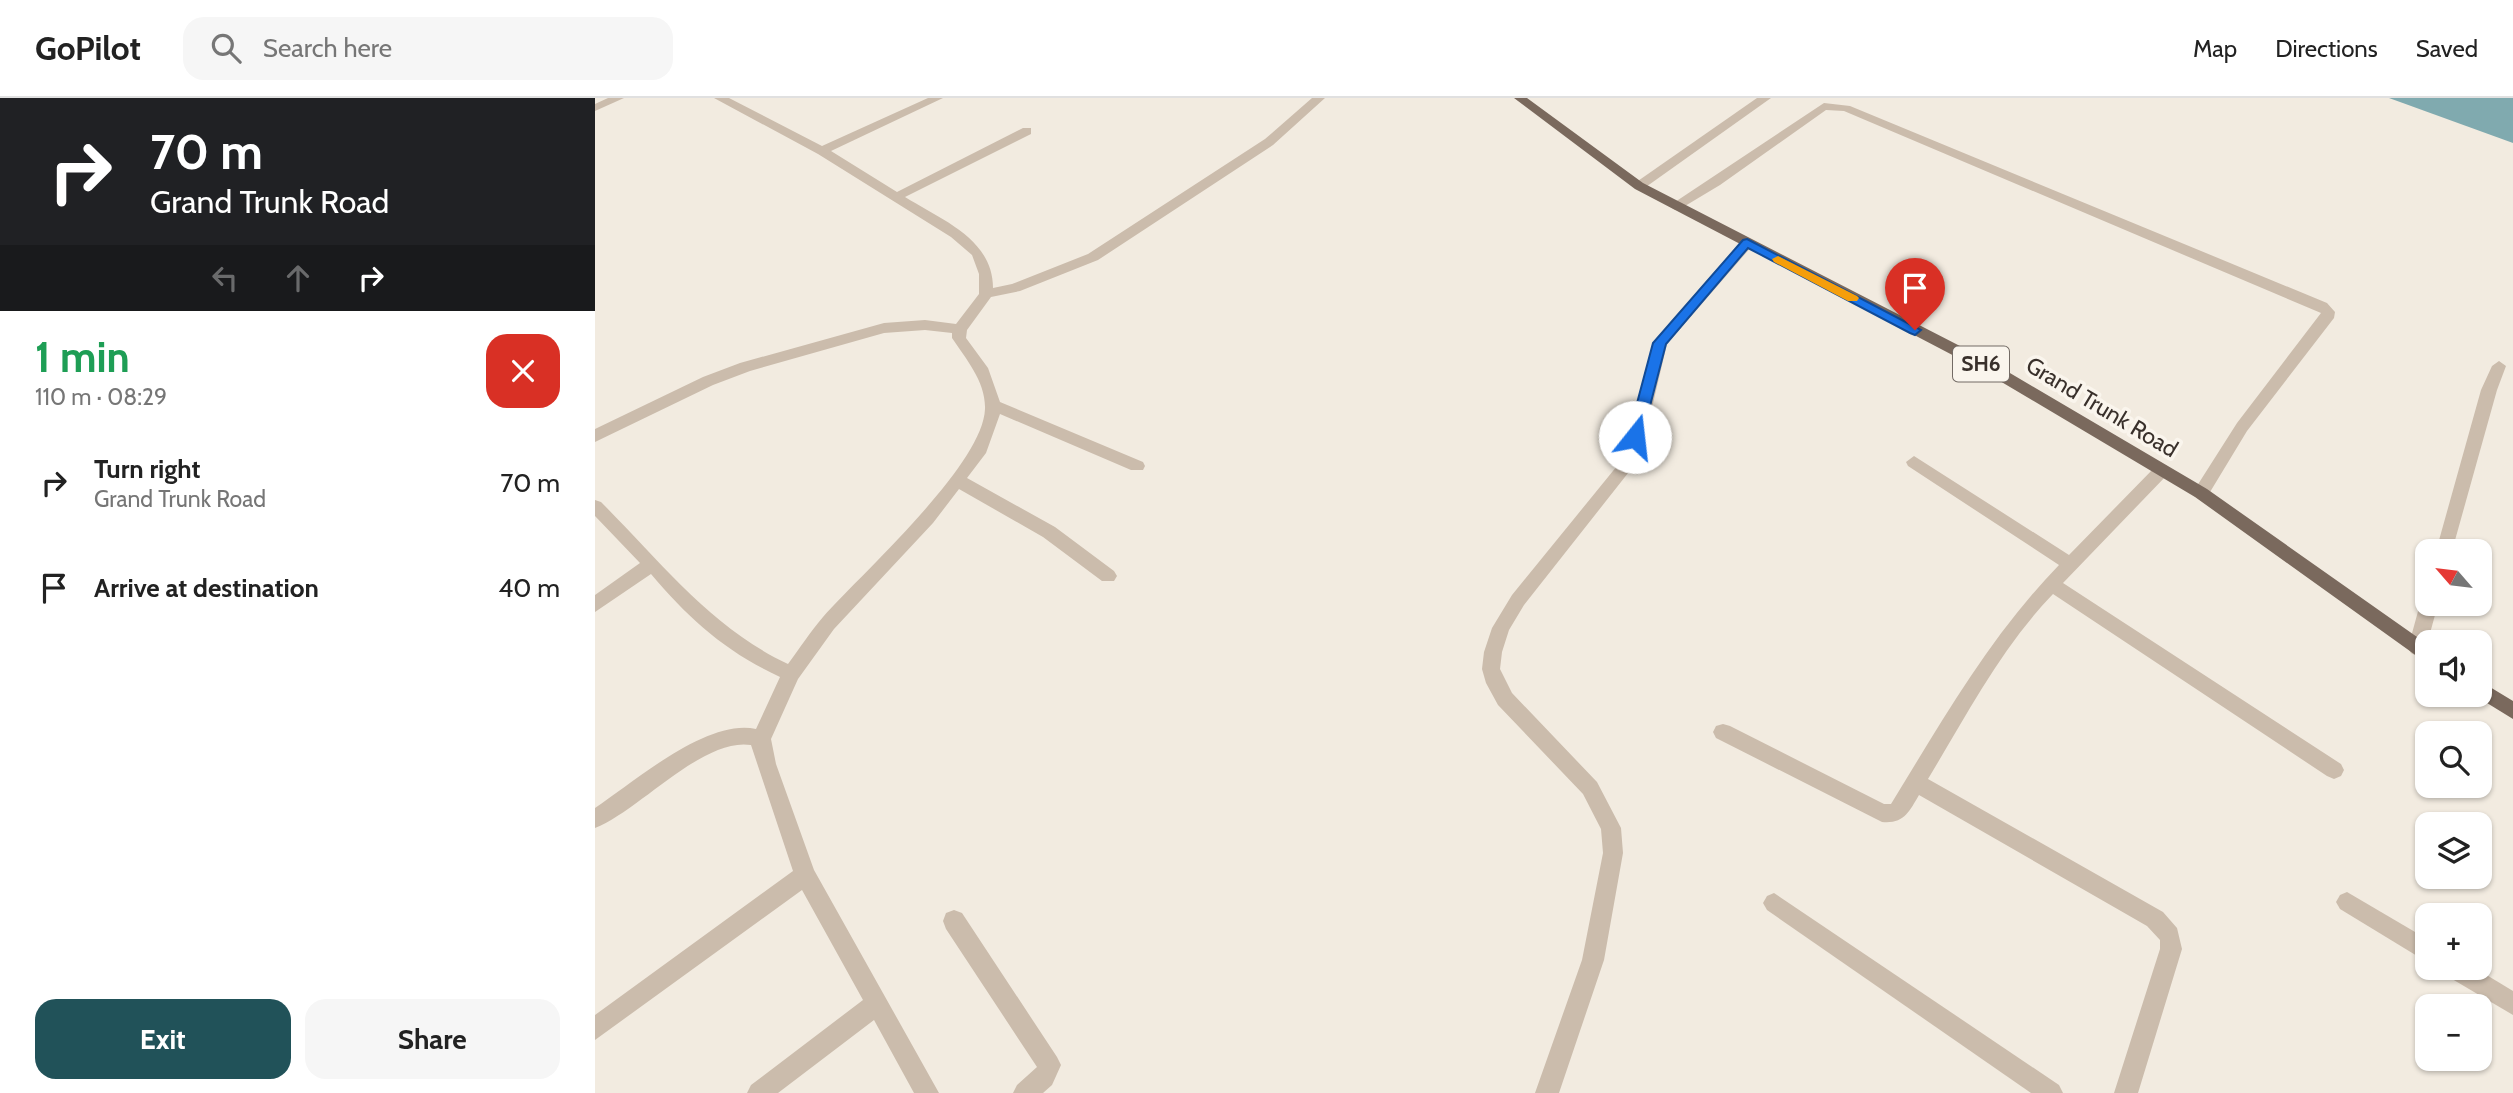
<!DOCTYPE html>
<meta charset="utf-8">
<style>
body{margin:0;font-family:Cabin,sans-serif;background:#f6f6f6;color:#222;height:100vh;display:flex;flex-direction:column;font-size:26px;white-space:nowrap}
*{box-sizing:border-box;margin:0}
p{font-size:23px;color:#767676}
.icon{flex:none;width:38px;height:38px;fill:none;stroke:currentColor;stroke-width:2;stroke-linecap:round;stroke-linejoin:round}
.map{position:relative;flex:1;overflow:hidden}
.drawer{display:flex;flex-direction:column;background:#fff;width:595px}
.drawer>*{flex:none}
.hud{background:#202124;color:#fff;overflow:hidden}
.needle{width:46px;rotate:298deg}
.controls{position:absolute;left:1820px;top:441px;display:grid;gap:14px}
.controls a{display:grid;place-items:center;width:77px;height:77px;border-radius:14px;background:#fff;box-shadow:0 2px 5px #0004;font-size:35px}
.pin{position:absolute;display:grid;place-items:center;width:60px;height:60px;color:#fff;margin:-72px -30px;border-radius:50% 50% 50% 0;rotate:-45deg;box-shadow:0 0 7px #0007}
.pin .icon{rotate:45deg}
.me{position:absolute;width:77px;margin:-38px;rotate:16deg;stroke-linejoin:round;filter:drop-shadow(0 0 5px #0008)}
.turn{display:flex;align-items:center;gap:24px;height:147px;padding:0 35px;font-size:32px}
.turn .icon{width:91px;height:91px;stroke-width:2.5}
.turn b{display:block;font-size:49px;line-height:60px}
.lanes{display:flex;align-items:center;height:66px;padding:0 35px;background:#0003;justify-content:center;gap:35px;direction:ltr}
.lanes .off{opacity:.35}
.round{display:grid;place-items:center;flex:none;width:74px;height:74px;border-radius:21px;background:#f6f6f6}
.summary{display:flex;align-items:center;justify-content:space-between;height:119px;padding:0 35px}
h1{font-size:42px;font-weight:800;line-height:52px;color:#1e9e55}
.primary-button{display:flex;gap:14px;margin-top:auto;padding:14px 35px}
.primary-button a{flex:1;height:80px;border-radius:21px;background:#215259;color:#fff;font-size:28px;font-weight:800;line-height:80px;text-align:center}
.primary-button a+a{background:#f6f6f6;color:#222}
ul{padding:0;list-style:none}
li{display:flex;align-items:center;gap:21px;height:105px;padding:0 35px}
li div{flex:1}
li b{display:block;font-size:26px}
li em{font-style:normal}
header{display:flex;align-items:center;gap:42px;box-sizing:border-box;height:98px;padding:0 35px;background:#fff;border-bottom:2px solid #e0e0e0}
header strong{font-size:33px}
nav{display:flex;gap:38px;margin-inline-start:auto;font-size:24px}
.search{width:490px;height:63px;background:#f6f6f6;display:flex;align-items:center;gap:18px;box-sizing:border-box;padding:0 24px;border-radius:21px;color:#767676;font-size:26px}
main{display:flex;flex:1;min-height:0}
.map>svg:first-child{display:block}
.water{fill:#80aaaf}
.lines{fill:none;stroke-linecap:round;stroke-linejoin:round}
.minor{fill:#cbbcac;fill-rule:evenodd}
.tertiary{fill:#cbbcac;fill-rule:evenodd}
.primary{fill:#7a695d;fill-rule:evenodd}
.route{fill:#1a73e8;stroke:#114b97;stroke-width:2}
.slow{fill:#f59e0b}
.labels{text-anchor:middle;stroke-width:7;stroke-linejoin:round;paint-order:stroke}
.shield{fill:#faf5ed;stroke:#736b65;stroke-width:2}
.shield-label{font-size:21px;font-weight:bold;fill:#39302b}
.street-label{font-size:23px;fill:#39302b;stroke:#faf5ed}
</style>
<header>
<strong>GoPilot</strong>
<div class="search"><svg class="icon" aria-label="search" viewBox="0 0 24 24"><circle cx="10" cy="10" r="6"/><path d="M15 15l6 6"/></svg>Search here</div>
<nav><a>Map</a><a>Directions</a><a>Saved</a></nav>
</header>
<main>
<section class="drawer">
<div class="hud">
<div class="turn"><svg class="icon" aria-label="right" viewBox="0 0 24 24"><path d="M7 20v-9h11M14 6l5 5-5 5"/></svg><div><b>70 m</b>Grand Trunk Road</div></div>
<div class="lanes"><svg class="icon off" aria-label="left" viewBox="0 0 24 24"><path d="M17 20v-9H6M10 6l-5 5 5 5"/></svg><svg class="icon off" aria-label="ahead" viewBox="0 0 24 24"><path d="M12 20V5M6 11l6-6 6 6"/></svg><svg class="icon" aria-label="right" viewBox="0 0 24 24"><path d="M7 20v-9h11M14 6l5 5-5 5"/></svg></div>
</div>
<div class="summary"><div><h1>1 min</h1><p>110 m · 08:29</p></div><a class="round" style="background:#d93025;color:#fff"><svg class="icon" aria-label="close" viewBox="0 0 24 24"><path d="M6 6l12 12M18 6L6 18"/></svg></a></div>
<ul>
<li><svg class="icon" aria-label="right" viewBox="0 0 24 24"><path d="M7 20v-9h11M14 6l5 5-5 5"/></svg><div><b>Turn right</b><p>Grand Trunk Road</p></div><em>70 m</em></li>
<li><svg class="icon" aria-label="arrive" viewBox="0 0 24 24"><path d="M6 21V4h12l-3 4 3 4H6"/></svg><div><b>Arrive at destination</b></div><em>40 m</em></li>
</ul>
<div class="primary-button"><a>Exit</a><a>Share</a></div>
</section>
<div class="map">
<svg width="1918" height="995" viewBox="0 0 1918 995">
<rect width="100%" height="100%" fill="#f2ebe0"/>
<polygon class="water" points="1794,0 1918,0 1918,45"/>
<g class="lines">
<g class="minor">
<path d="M 119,0 L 134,0 L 227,48 L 333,0 L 348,0 L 236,53 L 302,94 L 428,30 L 436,30 L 436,36 L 310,99 C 347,122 398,141 398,190 L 417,186 L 493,156 L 670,41 L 717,0 L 730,0 L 678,47 L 503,162 L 425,193 L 396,199 L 372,232 L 371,240 L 393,270 L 405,304 L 548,364 L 550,368 L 548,372 L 536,372 L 405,316 L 391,355 L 372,380 L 460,429 L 519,473 L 522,478 L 519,483 L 507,483 L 448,439 L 364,391 L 338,425 L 239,531 L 203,581 L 176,641 L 181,666 L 219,772 L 344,995 L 319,995 L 279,922 L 183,995 L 152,995 L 156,987 L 268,902 L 207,792 L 0,942 L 0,917 L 198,773 L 156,647 C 108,639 44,713 0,730 L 0,710 C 39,684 112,620 161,631 L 185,579 C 131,554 94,521 56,476 L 0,514 L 0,497 L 45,465 L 0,418 L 0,402 L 6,404 C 65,463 116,530 193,566 C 205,550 215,534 228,519 C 267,475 388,367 390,311 C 391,284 371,261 357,240 L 357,235 L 330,232 L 289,235 L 155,273 L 118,287 L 0,344 L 0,331 L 108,279 L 145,265 L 289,225 L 330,222 L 361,226 L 384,196 L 384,176 L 377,157 L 356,139 L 223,56 Z"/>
<polygon points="1162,0 1176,0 1048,91 1040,91 1040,85"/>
<polygon points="1229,5 1255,8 1732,205 1740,214 1739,220 1652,333 1612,399 1600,399 1598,395 1600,391 1642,325 1726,215 1249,13 1231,12 1125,87 1085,111 1080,112 1074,108"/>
<polygon points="1152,141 1157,142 1157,148 1072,246 1055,318 1037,370 929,507 914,532 907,554 905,571 917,595 1002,684 1026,730 1028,755 1009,862 964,995 940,995 987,862 1008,755 1006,731 988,696 903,607 891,585 887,571 889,554 897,530 917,497 1022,368 1039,318 1060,242 1147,142"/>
<polygon points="1904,263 1911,268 1902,292 1857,453 1841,453 1886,292 1897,268"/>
<path d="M 1319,358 L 1474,457 L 1560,369 L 1572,369 L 1574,373 L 1572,377 L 1468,485 L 1746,666 L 1749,672 L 1746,678 L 1739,681 L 1732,678 L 1458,496 C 1406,550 1371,618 1333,681 L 1568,814 L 1582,830 L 1587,851 L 1543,995 L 1519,995 L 1565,851 L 1565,842 L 1552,828 L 1324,697 C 1314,714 1309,726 1287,724 L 1121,640 L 1118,634 L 1121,628 L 1128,626 L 1135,628 L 1289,706 L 1296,706 C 1347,623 1395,538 1464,467 L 1313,368 L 1311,364 Z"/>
<polygon points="1832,499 1832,506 1843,506 1831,550 1828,555 1822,558 1816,555 1813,550 1825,506"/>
<polygon points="1752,794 1832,841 1832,864 1745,811 1741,804 1745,797"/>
<polygon points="1179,795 1464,987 1468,995 1436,995 1172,812 1168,805 1172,798"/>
<polygon points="359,812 367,815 462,959 466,967 457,987 448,995 418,995 422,987 442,969 351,831 348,823 351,815"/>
<polygon points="1849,870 1880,870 1918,893 1918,917 1852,878"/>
</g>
<polygon class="tertiary" points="13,0 29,0 0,13 0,6"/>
<g class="primary">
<polygon points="919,0 932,0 1048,85 1398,265 1612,391 1832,546 1832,564 1826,561 1600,399 1388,273 1040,91"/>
<polygon points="1885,583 1918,603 1918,621 1879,597 1885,597"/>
</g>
</g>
<polygon class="route" points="1152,141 1326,232 1320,237 1315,235 1153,150 1071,246 1047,339 1040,344 1035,342 1033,339 1058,245 1148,142"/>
<polygon class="slow" points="1183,158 1262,198 1264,200 1262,203 1253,203 1179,164 1177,161"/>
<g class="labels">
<rect class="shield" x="1358" y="248.5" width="56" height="35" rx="5"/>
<g class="shield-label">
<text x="1386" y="273">SH6</text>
</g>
<g class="street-label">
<text transform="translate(1507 309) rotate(31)" y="8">Grand Trunk Road</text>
</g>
</g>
</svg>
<div class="controls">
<a><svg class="needle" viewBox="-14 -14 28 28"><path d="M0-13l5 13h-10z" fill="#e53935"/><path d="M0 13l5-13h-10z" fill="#767676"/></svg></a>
<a><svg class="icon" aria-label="sound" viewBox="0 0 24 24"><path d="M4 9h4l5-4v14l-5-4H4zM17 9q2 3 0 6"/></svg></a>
<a><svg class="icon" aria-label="search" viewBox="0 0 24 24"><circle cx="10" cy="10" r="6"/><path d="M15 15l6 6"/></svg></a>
<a><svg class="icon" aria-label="layers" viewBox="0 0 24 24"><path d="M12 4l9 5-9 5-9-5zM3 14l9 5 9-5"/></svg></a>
<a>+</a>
<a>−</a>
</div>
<div class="pin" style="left:1320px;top:232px;background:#d93025"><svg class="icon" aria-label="arrive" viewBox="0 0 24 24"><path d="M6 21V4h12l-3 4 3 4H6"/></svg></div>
<svg class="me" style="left:1040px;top:339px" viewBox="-20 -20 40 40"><circle r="19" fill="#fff"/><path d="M0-13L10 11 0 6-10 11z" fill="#1a73e8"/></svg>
</div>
</main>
